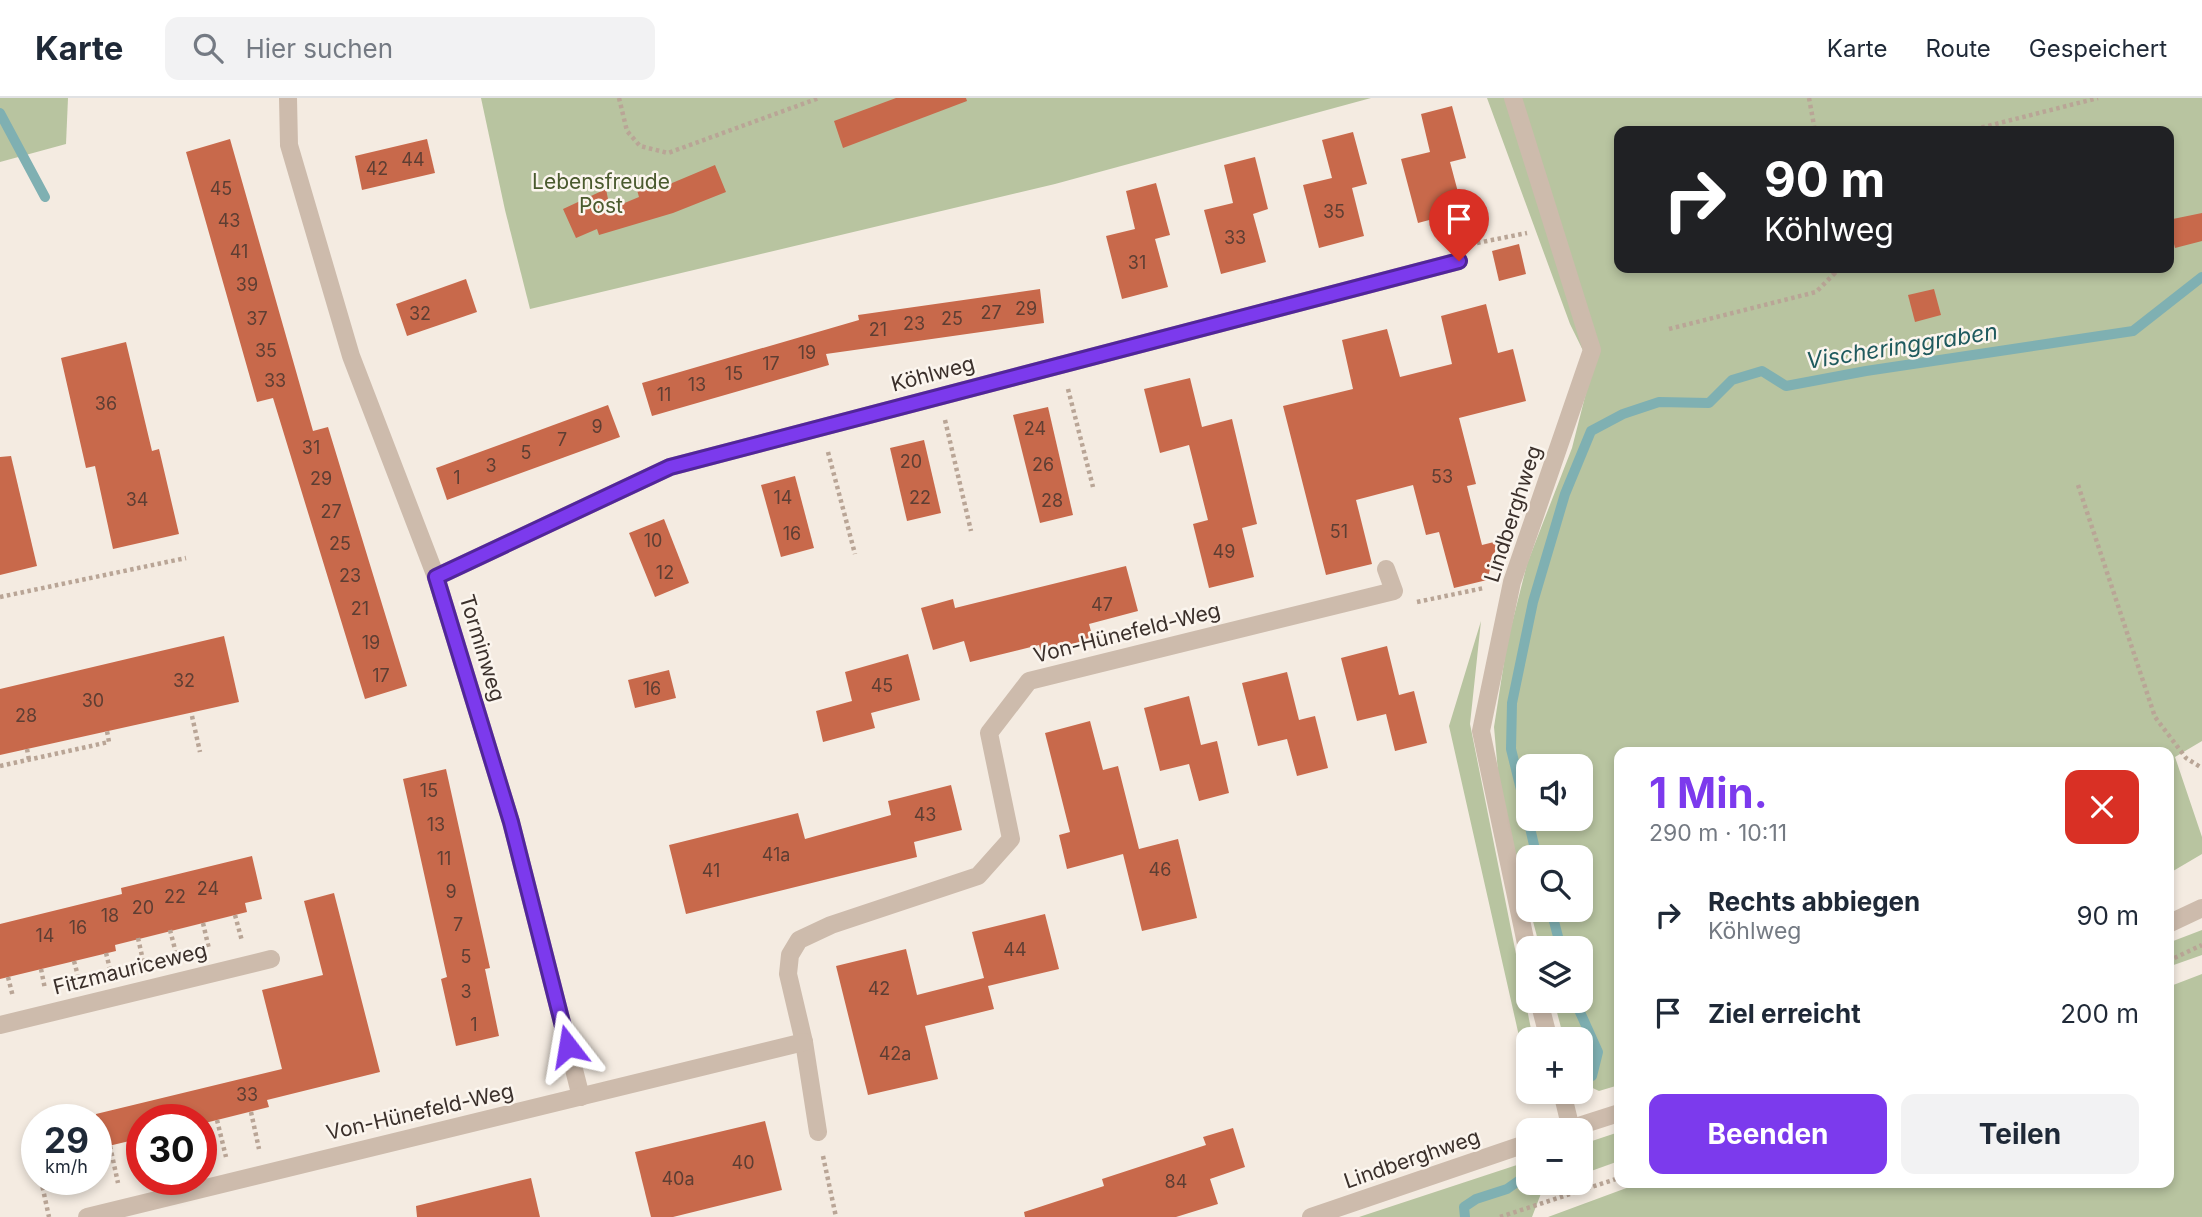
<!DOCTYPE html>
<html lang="de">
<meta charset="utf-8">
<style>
body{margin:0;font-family:Inter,sans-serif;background:#f2f2f3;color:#1f2937;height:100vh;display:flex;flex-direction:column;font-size:26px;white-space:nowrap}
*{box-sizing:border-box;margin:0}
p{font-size:23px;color:#747a83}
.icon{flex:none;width:38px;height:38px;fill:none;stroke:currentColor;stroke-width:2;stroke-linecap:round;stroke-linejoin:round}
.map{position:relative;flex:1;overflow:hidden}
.drawer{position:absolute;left:1614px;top:649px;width:560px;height:441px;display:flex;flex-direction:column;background:#fff;border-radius:14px;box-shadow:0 4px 10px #0003}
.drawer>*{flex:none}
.hud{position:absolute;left:1614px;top:28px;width:560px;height:147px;border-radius:14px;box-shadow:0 4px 10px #0003;background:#202124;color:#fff;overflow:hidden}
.fabs{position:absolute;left:1516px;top:656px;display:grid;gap:14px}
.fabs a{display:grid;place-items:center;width:77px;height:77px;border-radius:14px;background:#fff;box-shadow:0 4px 10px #0003;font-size:35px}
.speed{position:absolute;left:21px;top:1006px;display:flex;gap:14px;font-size:35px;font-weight:700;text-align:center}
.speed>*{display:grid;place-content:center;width:91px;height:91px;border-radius:50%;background:#fff;box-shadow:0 4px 10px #0003;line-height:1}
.speed small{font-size:18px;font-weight:400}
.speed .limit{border:10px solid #d22;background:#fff;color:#111}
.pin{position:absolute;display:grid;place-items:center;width:60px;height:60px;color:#fff;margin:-72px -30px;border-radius:50% 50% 50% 0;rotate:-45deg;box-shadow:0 0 7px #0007}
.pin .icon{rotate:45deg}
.me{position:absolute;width:77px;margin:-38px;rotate:346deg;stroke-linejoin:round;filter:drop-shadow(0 0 5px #0008)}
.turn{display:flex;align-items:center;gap:24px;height:147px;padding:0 35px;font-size:32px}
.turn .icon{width:91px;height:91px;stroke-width:2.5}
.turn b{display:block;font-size:49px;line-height:60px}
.round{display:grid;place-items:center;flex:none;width:74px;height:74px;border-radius:14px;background:#f2f2f3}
.overview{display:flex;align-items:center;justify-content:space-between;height:119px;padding:0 35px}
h1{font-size:42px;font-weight:700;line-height:52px;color:#7c3aed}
.cta{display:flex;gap:14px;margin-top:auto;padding:14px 35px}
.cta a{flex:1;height:80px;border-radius:14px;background:#7c3aed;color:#fff;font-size:28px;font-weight:700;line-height:80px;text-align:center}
.cta a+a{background:#f2f2f3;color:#1f2937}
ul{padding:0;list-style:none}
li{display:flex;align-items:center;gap:21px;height:98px;padding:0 35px}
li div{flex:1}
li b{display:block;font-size:26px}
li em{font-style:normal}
header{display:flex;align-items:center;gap:42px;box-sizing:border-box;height:98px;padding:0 35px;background:#fff;border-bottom:2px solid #e0e1e3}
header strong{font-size:33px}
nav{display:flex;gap:38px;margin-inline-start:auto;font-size:24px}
.search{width:490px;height:63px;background:#f2f2f3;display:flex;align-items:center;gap:18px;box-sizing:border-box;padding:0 24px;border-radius:14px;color:#747a83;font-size:26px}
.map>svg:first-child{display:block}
.green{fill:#b8c4a0;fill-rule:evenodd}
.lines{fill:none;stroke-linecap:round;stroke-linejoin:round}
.stream{stroke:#7fb0b2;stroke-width:10}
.building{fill:#c8694b}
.path{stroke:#b9a596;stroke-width:4.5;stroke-dasharray:3.5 3.5;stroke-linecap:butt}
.minor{stroke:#cdbbac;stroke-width:18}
.route-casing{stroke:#51269a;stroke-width:18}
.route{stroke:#7c3aed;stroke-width:12}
.labels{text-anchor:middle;stroke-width:5;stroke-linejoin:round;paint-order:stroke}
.number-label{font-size:18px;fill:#5e3e33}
.park-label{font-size:21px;fill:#4a5a2e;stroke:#fbf5ee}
.street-label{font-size:21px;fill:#3b302b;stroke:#fbf5ee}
.water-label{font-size:23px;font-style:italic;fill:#1f5a5e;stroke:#fbf5ee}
</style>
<header>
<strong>Karte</strong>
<div class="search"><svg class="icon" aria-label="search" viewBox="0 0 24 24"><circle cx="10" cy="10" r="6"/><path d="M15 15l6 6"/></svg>Hier suchen</div>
<nav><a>Karte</a><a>Route</a><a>Gespeichert</a></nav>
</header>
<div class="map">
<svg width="2202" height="1119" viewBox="0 0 2202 1119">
<rect width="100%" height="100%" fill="#f4ebe1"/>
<g class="green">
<polygon points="0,0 68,0 66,46 0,64"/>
<polygon points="481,0 1371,0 1055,86 530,211 505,112"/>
<path d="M 1487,0 L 2202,0 L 2202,643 L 2175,659 L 2202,739 L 2202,756 L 2168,776 L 2168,654 L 1619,654 L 1619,987 L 1599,993 L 1580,984 L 1580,942 L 1564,941 L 1554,903 L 1580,903 L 1580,850 L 1540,850 L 1530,812 L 1580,812 L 1580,760 L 1528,760 L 1528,803 L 1500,697 L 1494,629 L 1507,545 L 1527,466 L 1572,350 L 1592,271 L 1570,226 ZM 1619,33 L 2168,33 L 2168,170 L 1619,170 ZM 1528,668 L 1580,668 L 1580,721 L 1528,721 Z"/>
<polygon points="1481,523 1470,626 1533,941 1528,942 1528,978 1449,628"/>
<polygon points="2202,832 2202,857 2168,869 2168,845"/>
<polygon points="2202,876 2202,1119 1548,1119 1640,1085 2168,1085 2168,889"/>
<polygon points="1619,1034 1619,1063 1580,1077 1580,1047"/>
<polygon points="1526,1064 1528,1064 1528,1085 1545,1085 1532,1119 1359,1119"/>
</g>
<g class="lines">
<g class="stream">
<polyline points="0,15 45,99"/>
<polyline points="1528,720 1511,651 1512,605 1533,504 1565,396 1591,333 1623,316 1659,304 1709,305 1732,282 1762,273 1786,288 1866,273 2133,233 2202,179"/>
<polyline points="1528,721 1537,760"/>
<polyline points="1551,812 1561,850"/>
<polyline points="1575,903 1598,954 1592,978"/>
<polyline points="1465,1119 1464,1109 1476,1101 1507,1091 1524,1079"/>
</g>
</g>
<g class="building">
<polygon points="896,0 966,0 967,3 843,50 834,23"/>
<polygon points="1452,8 1466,60 1450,64 1463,113 1418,125 1401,61 1430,54 1421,16"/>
<polygon points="1353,34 1367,86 1352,90 1364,138 1319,150 1303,87 1332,80 1322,42"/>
<polygon points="230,41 313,333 328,329 407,588 365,601 273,300 257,304 186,54"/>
<polygon points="427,41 435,75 362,92 355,58"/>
<polygon points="1255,59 1268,111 1253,116 1266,164 1221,176 1204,112 1233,105 1224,67"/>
<polygon points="715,67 726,94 673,115 599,137 597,131 576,140 563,111 606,91 610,111 639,99 637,92 664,83 665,88"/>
<polygon points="1156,85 1170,137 1155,141 1168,189 1122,201 1106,138 1135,131 1126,93"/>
<polygon points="2202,115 2202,143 2175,150 2168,122"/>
<polygon points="1519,146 1526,176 1499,183 1492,153"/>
<polygon points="466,181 477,214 407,238 396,206"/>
<polygon points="1040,191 1044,225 826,256 829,267 652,318 642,285 859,222 858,217"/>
<polygon points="1934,191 1941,217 1915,224 1908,197"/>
<polygon points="1486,206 1498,255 1513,251 1526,303 1459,320 1476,386 1467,388 1482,447 1498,443 1487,482 1454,490 1439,434 1426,437 1413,387 1356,402 1372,466 1326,477 1283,308 1353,291 1342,242 1387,231 1400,279 1452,266 1441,218"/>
<polygon points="126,244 152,353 159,351 179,436 113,451 95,368 86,370 61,260"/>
<polygon points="1190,280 1202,329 1232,321 1257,426 1242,430 1254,479 1209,490 1193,426 1208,422 1189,347 1160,355 1144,291"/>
<polygon points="608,307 620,339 447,402 436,370"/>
<polygon points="1048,309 1073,417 1040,425 1013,317"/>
<polygon points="924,342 941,415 907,423 890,350"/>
<polygon points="11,358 37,468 0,477 0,359"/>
<polygon points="795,378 814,450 781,459 761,387"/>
<polygon points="664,421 689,485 655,499 629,435"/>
<polygon points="1126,468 1138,513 1089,526 1093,541 1041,554 1039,547 970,564 964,543 933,552 921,510 953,501 955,510"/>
<polygon points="224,538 239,604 0,657 0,591"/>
<polygon points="1387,548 1399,597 1414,593 1427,645 1395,653 1386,616 1357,623 1341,560"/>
<polygon points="908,556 920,602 871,615 875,630 823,644 816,613 852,603 845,574"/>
<polygon points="669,572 676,600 635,610 628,582"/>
<polygon points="1287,574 1299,622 1315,618 1328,670 1297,678 1287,641 1258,648 1242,585"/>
<polygon points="1189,598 1201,647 1217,643 1229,695 1199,703 1189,666 1160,673 1144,610"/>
<polygon points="1090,623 1103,672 1118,668 1139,751 1178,741 1197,820 1142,833 1123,756 1067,771 1059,737 1070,734 1045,635"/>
<polygon points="446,671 490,870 485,871 499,938 456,948 441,881 447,879 403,681"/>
<polygon points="951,687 962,732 914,744 917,759 686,816 669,747 798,715 805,741 891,717 888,703"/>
<polygon points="252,758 262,801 245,805 247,814 115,847 116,853 0,881 0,826 122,796 121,790"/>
<polygon points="334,795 380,974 267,1002 269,1009 201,1026 201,1022 142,1022 142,1040 96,1051 96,1016 282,971 262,892 323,877 304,803"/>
<polygon points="1045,816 1059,871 988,888 994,911 925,928 938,981 868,997 836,868 906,851 917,897 984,880 972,834"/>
<polygon points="765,1023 782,1092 673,1119 651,1119 635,1054"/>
<polygon points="1233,1030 1245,1069 1210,1081 1218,1106 1176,1119 1025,1119 1024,1114 1104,1088 1102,1081 1206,1047 1203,1039"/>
<polygon points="531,1080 540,1119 417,1119 416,1108"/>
</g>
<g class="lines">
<g class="path">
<polyline points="619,0 627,33 640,48 668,55 819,0"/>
<polyline points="1809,0 1815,33"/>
<polyline points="1968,33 2098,0"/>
<polyline points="1477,145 1527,135"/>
<polyline points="1669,231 1816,194 1835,175 1836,170"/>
<polyline points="1068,291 1093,389"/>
<polyline points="945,322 971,433"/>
<polyline points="828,354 855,456"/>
<polyline points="2078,387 2155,619 2186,660 2202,670"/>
<polyline points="0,499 186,460"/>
<polyline points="1417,504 1484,490"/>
<polyline points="192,618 200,654"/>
<polyline points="27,651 29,662"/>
<polyline points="0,668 109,644 107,633"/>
<polyline points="235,817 242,843"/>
<polyline points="203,825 209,851"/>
<polyline points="170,832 177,859"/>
<polyline points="138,840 144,867"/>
<polyline points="106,855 111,875"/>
<polyline points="74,863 79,882"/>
<polyline points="2168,863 2202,847"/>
<polyline points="41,871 45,891"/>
<polyline points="8,879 13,899"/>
<polyline points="251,1014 259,1051"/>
<polyline points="217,1022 226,1059"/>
<polyline points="110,1048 118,1085"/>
<polyline points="823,1058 836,1119"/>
<polyline points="41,1082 49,1119"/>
<polyline points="80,1082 82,1094"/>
<polyline points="1558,1085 1562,1098"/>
<polyline points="1500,1119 1619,1080"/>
</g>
<g class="minor">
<polyline points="288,0 289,47 351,258 436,479 511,724 581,999"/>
<polyline points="1513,0 1592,252 1512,484 1481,633 1528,855"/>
<polyline points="436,479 670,369 1459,163"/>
<polyline points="2168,826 2202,810"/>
<polyline points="1539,903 1549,942"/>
<polyline points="0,927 271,861"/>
<polyline points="1562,994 1571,1031"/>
<polyline points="1566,1032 1619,1015"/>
<polyline points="818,1034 804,944 788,876 790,857 799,842 831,827 978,778 1011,741 989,635 1029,583 1394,493 1386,471"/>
<polyline points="87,1119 804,944"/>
<polyline points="1311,1119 1528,1045"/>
</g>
</g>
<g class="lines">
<g class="route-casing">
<polyline id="route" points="568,948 511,724 436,479 670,369 1459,163"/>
</g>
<use href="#route" class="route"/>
</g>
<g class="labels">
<g class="number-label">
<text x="413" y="68">44</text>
<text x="377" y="77">42</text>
<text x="221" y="97">45</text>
<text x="1334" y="120">35</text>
<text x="229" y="129">43</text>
<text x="1235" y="146">33</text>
<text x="239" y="160">41</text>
<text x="1137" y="171">31</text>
<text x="247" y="193">39</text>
<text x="1026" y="217">29</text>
<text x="991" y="221">27</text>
<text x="420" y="222">32</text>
<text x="257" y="227">37</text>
<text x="952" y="227">25</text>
<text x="914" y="232">23</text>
<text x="878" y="238">21</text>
<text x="266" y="259">35</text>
<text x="807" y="261">19</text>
<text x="771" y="272">17</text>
<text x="734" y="282">15</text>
<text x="275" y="289">33</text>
<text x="697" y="293">13</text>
<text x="664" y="303">11</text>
<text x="106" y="312">36</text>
<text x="597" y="335">9</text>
<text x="1035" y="337">24</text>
<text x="562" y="348">7</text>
<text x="311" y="356">31</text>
<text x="526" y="361">5</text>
<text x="911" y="370">20</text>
<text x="1043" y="373">26</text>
<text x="491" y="374">3</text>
<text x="1442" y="385">53</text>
<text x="457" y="386">1</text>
<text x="321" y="387">29</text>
<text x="783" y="406">14</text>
<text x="920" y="406">22</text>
<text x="137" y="408">34</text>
<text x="1052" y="409">28</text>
<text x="331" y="420">27</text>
<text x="1339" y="440">51</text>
<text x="792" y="442">16</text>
<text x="653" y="449">10</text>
<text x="340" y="452">25</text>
<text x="1224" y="460">49</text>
<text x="665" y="481">12</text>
<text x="350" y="484">23</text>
<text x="1102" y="513">47</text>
<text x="360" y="517">21</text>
<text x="371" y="551">19</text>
<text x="381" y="584">17</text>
<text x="184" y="589">32</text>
<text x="882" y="594">45</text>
<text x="652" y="597">16</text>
<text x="93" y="609">30</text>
<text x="26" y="624">28</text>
<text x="429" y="699">15</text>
<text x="925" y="723">43</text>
<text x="436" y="733">13</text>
<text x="776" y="763">41a</text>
<text x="444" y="767">11</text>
<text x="1160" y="778">46</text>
<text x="711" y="779">41</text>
<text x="208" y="797">24</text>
<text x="451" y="800">9</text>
<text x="175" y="805">22</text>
<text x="143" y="816">20</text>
<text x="110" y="824">18</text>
<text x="458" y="833">7</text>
<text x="78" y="836">16</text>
<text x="45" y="844">14</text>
<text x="1015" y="858">44</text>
<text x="466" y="865">5</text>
<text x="879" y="897">42</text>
<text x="466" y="900">3</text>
<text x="474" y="933">1</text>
<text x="895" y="962">42a</text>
<text x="247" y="1003">33</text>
<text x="743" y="1071">40</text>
<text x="678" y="1087">40a</text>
<text x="1176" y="1090">84</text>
</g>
<g class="park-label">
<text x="601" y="91">Lebensfreude<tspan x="601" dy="24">Post</tspan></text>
</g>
<g class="street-label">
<text transform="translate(933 276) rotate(-15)" y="7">Köhlweg</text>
<text transform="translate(1513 416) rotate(-72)" y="7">Lindberghweg</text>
<text transform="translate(1127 535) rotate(-14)" y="7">Von-Hünefeld-Weg</text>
<text transform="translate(482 550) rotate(73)" y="7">Torminweg</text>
<text transform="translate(130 871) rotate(-14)" y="7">Fitzmauriceweg</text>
<text transform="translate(420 1014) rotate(-13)" y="7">Von-Hünefeld-Weg</text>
<text transform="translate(1412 1061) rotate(-19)" y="7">Lindberghweg</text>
</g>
<g class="water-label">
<text transform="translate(1902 248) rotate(-9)" y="8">Vischeringgraben</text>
</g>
</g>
</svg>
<div class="fabs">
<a><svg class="icon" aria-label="sound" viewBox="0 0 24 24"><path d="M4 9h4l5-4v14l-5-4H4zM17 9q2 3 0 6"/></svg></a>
<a><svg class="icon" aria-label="search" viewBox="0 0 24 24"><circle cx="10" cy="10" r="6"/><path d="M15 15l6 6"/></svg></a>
<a><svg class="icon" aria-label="layers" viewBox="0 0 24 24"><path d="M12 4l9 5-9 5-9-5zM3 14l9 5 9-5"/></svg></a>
<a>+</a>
<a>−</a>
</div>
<div class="speed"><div>29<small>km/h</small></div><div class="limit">30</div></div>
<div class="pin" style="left:1459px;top:163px;background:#d93025"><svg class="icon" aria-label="arrive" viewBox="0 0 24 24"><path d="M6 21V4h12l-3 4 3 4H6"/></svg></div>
<svg class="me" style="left:568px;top:948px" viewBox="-20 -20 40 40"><path d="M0-17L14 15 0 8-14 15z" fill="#7c3aed" stroke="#fff" stroke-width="4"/></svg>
<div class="hud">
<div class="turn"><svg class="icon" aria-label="right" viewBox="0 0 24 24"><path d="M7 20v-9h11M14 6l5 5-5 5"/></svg><div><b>90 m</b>Köhlweg</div></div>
</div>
<section class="drawer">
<div class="overview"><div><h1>1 Min.</h1><p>290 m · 10:11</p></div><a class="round" style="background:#d93025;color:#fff"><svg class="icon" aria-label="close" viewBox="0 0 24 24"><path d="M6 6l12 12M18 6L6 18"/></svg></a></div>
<ul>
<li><svg class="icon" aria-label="right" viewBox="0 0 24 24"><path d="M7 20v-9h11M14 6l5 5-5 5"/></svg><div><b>Rechts abbiegen</b><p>Köhlweg</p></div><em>90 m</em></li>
<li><svg class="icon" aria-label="arrive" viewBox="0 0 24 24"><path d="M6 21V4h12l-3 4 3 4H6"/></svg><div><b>Ziel erreicht</b></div><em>200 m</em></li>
</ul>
<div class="cta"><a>Beenden</a><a>Teilen</a></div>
</section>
</div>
